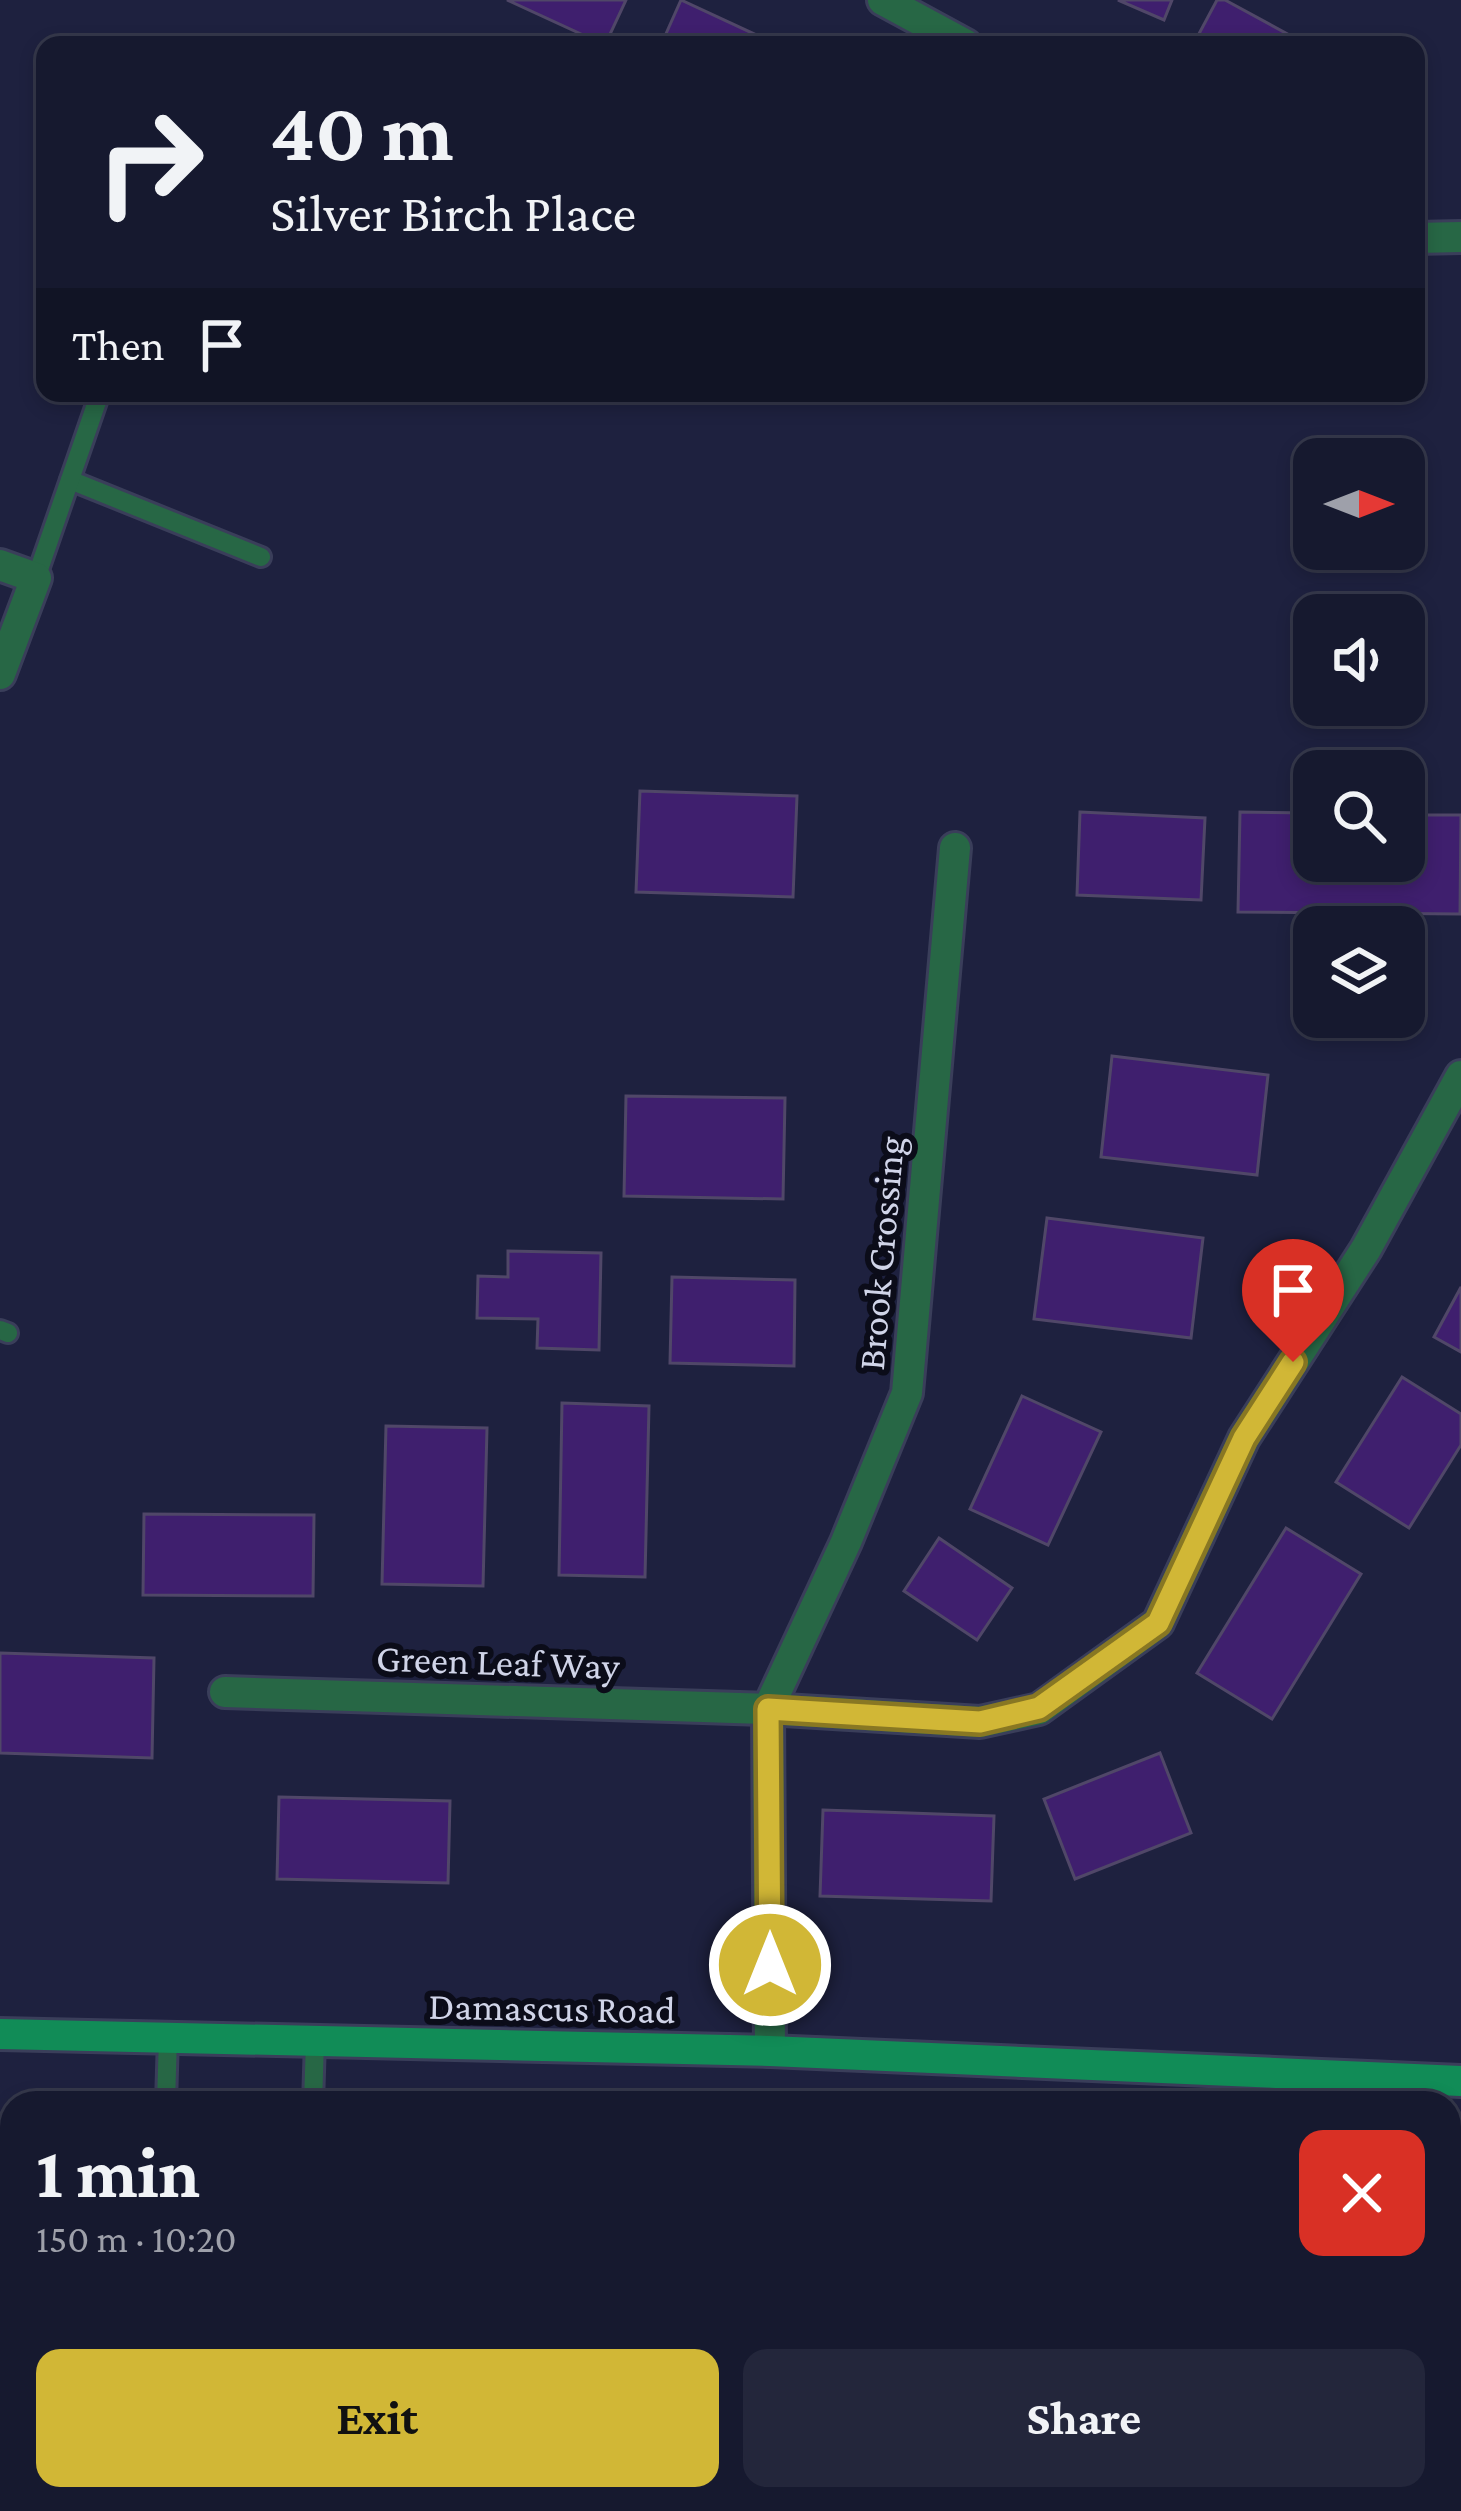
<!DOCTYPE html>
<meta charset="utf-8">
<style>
body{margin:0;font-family:"Crimson Pro",serif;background:#23263b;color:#f1f3f6;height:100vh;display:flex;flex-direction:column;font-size:45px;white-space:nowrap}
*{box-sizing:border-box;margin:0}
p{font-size:39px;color:#9ea0aa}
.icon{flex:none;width:66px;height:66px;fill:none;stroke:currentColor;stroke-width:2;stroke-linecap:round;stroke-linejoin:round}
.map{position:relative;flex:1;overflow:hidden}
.sheet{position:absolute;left:0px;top:2091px;width:1461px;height:420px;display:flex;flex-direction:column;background:#16192f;border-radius:36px 36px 0 0;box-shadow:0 6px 18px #0003,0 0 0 3px #35384b}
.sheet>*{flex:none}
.hud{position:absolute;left:36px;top:36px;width:1389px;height:366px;border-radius:24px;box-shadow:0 6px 18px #0003,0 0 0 3px #35384b;background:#16192f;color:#f1f3f6;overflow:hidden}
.needle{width:78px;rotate:90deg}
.controls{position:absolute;left:1293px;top:438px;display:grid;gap:24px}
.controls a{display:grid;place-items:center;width:132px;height:132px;border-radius:24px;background:#16192f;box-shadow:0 6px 18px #0003,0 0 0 3px #35384b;font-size:60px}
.pin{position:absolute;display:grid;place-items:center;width:102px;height:102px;color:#fff;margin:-123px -51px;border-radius:50% 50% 50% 0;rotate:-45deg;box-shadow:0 0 12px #0007}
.pin .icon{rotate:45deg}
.me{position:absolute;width:132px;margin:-66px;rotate:0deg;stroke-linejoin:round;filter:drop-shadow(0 0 9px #0008)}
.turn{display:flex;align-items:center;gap:42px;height:252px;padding:0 36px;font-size:54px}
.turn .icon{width:156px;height:156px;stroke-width:2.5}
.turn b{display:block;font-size:84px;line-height:102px}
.then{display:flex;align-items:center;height:114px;padding:0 36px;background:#0003;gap:24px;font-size:45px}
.round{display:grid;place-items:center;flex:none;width:126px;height:126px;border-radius:24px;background:#23263b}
.head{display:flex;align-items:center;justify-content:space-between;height:204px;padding:0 36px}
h1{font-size:72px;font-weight:700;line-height:90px}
.button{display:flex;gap:24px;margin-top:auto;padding:24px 36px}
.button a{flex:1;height:138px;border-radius:24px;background:#d1b736;color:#111;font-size:48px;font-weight:700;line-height:138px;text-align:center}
.button a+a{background:#23263b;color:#f1f3f6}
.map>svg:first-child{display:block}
.building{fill:#3f1f6e;stroke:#504768;stroke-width:3}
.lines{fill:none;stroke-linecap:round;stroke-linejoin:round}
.lane-casing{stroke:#3a3e5a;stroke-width:24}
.street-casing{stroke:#3a3e5a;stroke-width:36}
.secondary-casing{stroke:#3a3e5a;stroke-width:36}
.lane{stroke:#276745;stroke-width:18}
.street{stroke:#276745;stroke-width:30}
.secondary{stroke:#118c57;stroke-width:30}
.route-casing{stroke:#887723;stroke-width:30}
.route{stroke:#d1b736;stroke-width:21}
.labels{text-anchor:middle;stroke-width:12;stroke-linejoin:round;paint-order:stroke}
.street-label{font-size:39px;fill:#d0d4e8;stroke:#0b0c19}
</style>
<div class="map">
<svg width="1461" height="2511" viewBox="0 0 1461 2511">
<rect width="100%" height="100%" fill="#1e213f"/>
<g class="building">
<polygon points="507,0 626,0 605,45"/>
<polygon points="681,0 778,45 661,45"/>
<polygon points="1118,0 1172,0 1164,20"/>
<polygon points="1217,0 1225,0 1306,44 1193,45"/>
<polygon points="640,791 797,796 793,897 636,892"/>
<polygon points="1080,812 1205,818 1201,900 1077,895"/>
<polygon points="1240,812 1314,813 1314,861 1404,861 1404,815 1461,815 1460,914 1238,912"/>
<polygon points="1112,1056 1268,1075 1257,1175 1101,1157"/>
<polygon points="626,1096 785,1098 783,1199 624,1196"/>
<polygon points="1047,1218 1203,1238 1191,1338 1034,1319"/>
<polygon points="508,1251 601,1253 599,1350 537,1348 538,1319 477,1318 478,1276 508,1277"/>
<polygon points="672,1277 795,1280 794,1366 670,1363"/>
<polygon points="1461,1287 1461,1352 1434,1337"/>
<polygon points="1402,1377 1461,1414 1461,1445 1409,1528 1336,1482"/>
<polygon points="1022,1396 1101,1432 1048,1545 970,1509"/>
<polygon points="562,1403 649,1406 645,1577 559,1575"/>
<polygon points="386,1426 487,1428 483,1586 382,1584"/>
<polygon points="144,1514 314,1515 313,1596 143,1595"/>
<polygon points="1286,1528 1361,1574 1272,1719 1197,1673"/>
<polygon points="939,1538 1012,1588 977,1640 904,1591"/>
<polygon points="0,1653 154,1658 152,1758 0,1753"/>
<polygon points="1160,1753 1191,1833 1075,1879 1044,1799"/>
<polygon points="279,1797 450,1801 448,1883 277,1879"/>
<polygon points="823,1810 994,1816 991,1901 820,1896"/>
<polygon points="0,2243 12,2244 12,2499 76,2499 76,2511 0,2511"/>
<polygon points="1461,2442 1461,2511 1299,2511 1307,2499 1449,2499 1449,2453 1452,2455"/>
<polygon points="356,2499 441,2499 440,2511 355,2511"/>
<polygon points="690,2499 834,2499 834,2504"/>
</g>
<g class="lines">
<g class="lane-casing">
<g id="lane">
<polyline points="70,480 261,557"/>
<polyline points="36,578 100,393"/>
<polyline points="0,1330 8,1333"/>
<polyline points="166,2103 168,2037"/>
<polyline points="313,2103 315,2041"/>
</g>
</g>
<g class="street-casing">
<g id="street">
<polyline points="883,0 966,45"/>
<polyline points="1416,238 1461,237"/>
<polyline points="0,565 36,578 0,674"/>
<polyline points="225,1692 768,1709 980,1722 1039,1709 1158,1623 1244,1438 1366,1249 1461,1076"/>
<polyline points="770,2051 768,1709 846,1542 907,1393 955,848"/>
</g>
</g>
<g class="secondary-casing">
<polyline id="secondary" points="0,2034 770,2051 1461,2081"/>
</g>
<use href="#lane" class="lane"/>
<use href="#street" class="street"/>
<use href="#secondary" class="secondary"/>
</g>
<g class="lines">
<g class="route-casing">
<polyline id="route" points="770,1965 768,1709 980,1722 1039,1708 1158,1623 1244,1438 1293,1362"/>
</g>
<use href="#route" class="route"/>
</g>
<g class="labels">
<g class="street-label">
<text transform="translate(880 1253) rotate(-85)" y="14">Brook Crossing</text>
<text transform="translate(498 1661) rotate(2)" y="14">Green Leaf Way</text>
<text transform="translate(552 2007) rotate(1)" y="14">Damascus Road</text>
</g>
</g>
</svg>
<div class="controls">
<a><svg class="needle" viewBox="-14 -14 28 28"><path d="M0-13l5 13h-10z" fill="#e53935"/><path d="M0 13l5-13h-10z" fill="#9ea0aa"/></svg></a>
<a><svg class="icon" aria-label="sound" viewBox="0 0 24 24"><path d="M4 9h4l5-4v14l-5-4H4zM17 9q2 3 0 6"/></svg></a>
<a><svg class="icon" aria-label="search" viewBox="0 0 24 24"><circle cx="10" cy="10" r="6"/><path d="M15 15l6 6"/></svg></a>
<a><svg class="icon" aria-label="layers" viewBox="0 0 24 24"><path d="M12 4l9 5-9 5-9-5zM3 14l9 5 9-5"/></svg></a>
</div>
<div class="pin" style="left:1293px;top:1362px;background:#d93025"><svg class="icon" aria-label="arrive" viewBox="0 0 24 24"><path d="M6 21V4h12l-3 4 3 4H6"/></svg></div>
<svg class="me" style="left:770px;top:1965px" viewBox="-20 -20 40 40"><circle r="17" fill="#d1b736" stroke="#fff" stroke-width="3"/><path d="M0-11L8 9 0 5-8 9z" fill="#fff"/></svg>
<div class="hud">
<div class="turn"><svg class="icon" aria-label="right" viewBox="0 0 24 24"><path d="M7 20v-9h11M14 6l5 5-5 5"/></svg><div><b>40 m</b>Silver Birch Place</div></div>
<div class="then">Then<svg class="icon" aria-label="arrive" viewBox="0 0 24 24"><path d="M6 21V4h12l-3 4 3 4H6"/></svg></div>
</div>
<section class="sheet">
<div class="head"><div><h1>1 min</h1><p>150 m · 10:20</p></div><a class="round" style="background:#d93025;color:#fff"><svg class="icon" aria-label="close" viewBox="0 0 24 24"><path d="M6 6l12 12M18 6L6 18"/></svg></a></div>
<div class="button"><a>Exit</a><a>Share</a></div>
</section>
</div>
